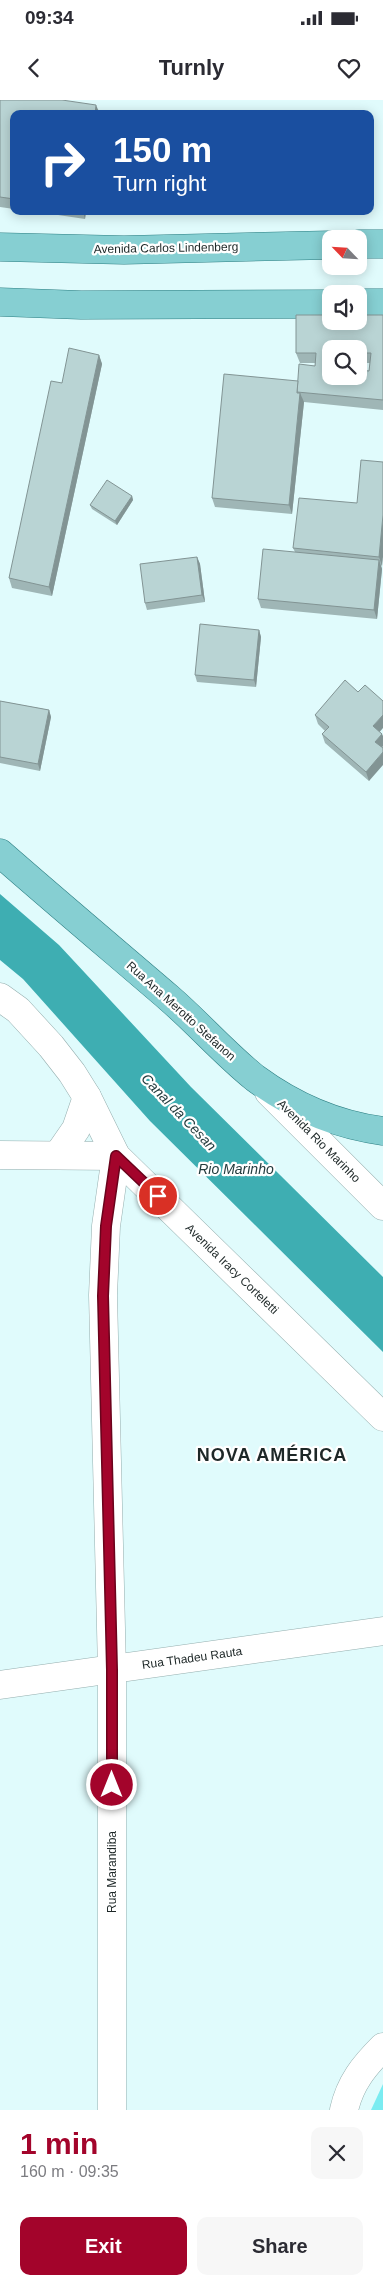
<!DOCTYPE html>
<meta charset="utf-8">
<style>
body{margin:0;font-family:Arial,sans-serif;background:#f7f7f7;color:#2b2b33;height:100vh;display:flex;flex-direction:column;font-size:19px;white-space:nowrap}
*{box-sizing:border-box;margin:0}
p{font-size:16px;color:#7c7c81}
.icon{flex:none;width:28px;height:28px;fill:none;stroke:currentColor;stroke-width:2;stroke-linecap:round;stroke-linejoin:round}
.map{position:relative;height:2010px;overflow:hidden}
.panel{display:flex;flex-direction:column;background:#fff;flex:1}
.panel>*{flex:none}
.hud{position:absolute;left:10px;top:10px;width:364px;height:105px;border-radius:10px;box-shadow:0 2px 12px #0003;background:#1a4fa0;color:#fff;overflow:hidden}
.needle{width:32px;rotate:295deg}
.tools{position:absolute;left:322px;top:130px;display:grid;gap:10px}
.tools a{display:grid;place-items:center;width:45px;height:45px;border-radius:10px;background:#fff;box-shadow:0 2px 12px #0003;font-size:25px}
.pin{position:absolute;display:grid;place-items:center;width:42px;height:42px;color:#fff;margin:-21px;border:2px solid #fff;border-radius:50%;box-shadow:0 1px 5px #0007}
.me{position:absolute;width:55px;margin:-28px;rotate:0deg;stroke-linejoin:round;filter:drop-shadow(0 0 4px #0008)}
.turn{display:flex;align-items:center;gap:18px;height:105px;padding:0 20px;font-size:22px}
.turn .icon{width:65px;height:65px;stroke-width:2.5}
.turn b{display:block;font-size:35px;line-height:42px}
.round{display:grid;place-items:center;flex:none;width:52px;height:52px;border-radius:10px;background:#f7f7f7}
.overview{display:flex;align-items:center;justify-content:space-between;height:85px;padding:0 20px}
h1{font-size:30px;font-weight:700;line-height:38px;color:#a3042b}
.primary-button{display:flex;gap:10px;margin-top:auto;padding:10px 20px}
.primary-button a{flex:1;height:58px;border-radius:10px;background:#a3042b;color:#fff;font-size:20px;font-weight:700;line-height:58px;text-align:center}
.primary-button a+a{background:#f7f7f7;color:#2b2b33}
.status{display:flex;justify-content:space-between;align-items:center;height:35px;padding:0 25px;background:#fff;direction:ltr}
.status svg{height:14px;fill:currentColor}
header{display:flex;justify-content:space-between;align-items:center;height:65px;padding:0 20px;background:#fff;font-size:22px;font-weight:700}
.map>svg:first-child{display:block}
.green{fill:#7aecf1}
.water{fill:#3eaeb2}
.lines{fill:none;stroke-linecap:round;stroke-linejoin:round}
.minor-casing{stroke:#94aeae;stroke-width:29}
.major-casing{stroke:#2d7f83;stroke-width:29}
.minor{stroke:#fff;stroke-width:28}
.major{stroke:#86cfd2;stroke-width:28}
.wall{fill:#9fb6b6;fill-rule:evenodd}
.shaded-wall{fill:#829494}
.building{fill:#b9d4d4;stroke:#829494;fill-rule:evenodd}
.route-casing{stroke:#6a031c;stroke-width:12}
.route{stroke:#a3042b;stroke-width:9}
.labels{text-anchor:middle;stroke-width:4.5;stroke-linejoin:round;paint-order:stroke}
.street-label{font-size:12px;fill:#1d2727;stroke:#fff}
.water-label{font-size:14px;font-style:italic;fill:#243c3e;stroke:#fff}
.district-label{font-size:18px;font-weight:bold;letter-spacing:1px;fill:#1d2727;stroke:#fff}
</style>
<div class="status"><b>09:34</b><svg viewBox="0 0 49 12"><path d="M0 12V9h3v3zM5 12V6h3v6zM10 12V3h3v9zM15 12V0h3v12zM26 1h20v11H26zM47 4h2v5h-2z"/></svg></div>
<header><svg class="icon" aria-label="back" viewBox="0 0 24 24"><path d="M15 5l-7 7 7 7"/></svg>Turnly<svg class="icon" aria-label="heart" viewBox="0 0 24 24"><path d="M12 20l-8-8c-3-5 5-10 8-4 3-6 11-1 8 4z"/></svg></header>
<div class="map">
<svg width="383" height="2010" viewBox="0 0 383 2010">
<rect width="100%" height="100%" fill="#e0fbfc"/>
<polygon class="green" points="383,1984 383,2010 371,2010"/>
<polygon class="water" points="0,794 59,845 191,987 383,1177 383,1252 150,1021 23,879 0,860"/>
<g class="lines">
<g class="minor-casing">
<g id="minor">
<polyline points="0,897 18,910 51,946 72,973 87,997 116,1056 383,1317"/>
<polyline points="269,992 383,1106"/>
<polyline points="0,1055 116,1056"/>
<polyline points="58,1055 76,1029 87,997"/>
<polyline points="0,1585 383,1531"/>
<polyline points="112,2010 112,1570 103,1195 106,1126 116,1056"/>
<path d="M 344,2010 C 350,1983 364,1966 383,1947"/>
</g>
</g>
<g class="major-casing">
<g id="major">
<polyline points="359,144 383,144"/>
<polyline points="0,147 124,150 331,145"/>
<polyline points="0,202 81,205 331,204"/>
<polyline points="359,203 383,203"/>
<path d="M 0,753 C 56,802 113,850 169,898 C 199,924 225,954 255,978 C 293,1006 337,1025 383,1031"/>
</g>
</g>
<use href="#minor" class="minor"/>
<use href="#major" class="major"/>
</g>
<g class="wall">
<polygon points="0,0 14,14 14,109 0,107"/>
<polygon points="31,111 86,111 85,119"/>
<path d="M 383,215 L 383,310 L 304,302 L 292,414 L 215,407 L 212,398 L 298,281 L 315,266 L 315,263 L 300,263 L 296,253 ZM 331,249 L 359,249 L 359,263 L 370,263 L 369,271 L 331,276 Z"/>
<polygon points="99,255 102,264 52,496 12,488 9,478 62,283"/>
<polygon points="383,362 382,466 381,465 382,469 377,519 261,508 258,499 295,452 293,448 357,403"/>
<polygon points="132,396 133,400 117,425 92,409 90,405"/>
<polygon points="197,457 200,464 205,502 147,510 145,503"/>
<polygon points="259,530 261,537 256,587 197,582 195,575"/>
<polygon points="0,601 49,610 51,617 40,671 0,663"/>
<polygon points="315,615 383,636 383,646 382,647 369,681 325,643 322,634 325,631 318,624"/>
</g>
<g class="shaded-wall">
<polygon points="96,5 100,14 95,14"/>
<polygon points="83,111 86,111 85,119"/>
<polygon points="99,255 102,264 52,496 49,487"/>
<polygon points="300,293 304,302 292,414 289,405"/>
<polygon points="132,396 133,400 117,425 115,421"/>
<polygon points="383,415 383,457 382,466 379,457"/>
<polygon points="197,457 200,464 205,502 202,495"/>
<polygon points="379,460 382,469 377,519 374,510"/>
<polygon points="259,530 261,537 256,587 254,580"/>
<polygon points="49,610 51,617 40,671 38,664"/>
<polygon points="383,615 383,628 377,635 373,626"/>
<polygon points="382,634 383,636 383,646 379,651 375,642"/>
<polygon points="383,652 383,665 369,681 366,672"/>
</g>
<g class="building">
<polygon points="0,0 62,0 96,5 95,14 14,14 14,99 0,97"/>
<path d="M 296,215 L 331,215 L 331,221 L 359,221 L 359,215 L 383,215 L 383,300 L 297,292 L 299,264 L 315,266 L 316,253 L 296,253 ZM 331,249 L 359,249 L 359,253 L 371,253 L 369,271 L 359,270 L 359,276 L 331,276 Z"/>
<polygon points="69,248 99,255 49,487 9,478 51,281 62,283"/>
<polygon points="224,274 298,281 297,292 297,293 300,293 289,405 212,398"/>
<polygon points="361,360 383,362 383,415 379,457 293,448 299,398 357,403"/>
<polygon points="107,380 132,396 115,421 90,405"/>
<polygon points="263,449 379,460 374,510 258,499"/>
<polygon points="197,457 202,495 145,503 140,464"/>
<polygon points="200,524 259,530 254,580 195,575"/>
<polygon points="345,580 358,592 365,585 383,601 383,615 373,626 382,634 375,642 383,648 383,652 366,672 322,634 329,627 315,615"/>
<polygon points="0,601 49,610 38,664 0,657"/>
</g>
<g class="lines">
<g class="route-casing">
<polyline id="route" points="112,1685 112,1570 103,1196 106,1126 116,1056 158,1096"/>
</g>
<use href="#route" class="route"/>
</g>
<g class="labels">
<g class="street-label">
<text transform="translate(166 148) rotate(-1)" y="4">Avenida Carlos Lindenberg</text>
<text transform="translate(181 911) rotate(42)" y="4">Rua Ana Merotto Stefanon</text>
<text transform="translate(319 1041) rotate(45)" y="4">Avenida Rio Marinho</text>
<text transform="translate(232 1169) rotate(44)" y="4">Avenida Iracy Corteletti</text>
<text transform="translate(192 1558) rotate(-8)" y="4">Rua Thadeu Rauta</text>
<text transform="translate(112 1772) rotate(-90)" y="4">Rua Marandiba</text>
</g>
<g class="water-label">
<text transform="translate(179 1012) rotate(46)" y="5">Canal da Cesan</text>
<text x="236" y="1074">Rio Marinho</text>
</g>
<g class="district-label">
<text x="272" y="1361">NOVA AMÉRICA</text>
</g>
</g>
</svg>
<div class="tools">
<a><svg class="needle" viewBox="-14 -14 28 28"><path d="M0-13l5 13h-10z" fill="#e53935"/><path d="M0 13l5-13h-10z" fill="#7c7c81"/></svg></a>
<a><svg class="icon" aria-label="sound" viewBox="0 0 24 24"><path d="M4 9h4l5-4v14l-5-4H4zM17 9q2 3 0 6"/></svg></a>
<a><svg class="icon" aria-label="search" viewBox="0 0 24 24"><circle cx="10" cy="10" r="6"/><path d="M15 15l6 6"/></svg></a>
</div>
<div class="pin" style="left:158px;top:1096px;background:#d93025"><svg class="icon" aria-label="arrive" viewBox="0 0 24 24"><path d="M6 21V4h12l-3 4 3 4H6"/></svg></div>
<svg class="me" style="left:112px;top:1685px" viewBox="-20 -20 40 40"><circle r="17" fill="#a3042b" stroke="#fff" stroke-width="3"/><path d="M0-11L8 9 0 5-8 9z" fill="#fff"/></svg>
<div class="hud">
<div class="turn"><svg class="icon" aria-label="right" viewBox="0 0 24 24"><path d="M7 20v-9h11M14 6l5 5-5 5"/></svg><div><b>150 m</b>Turn right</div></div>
</div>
</div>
<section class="panel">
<div class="overview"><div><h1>1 min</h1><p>160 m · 09:35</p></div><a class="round"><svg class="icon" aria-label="close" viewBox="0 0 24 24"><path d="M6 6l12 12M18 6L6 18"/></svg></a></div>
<div class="primary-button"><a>Exit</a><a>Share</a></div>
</section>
